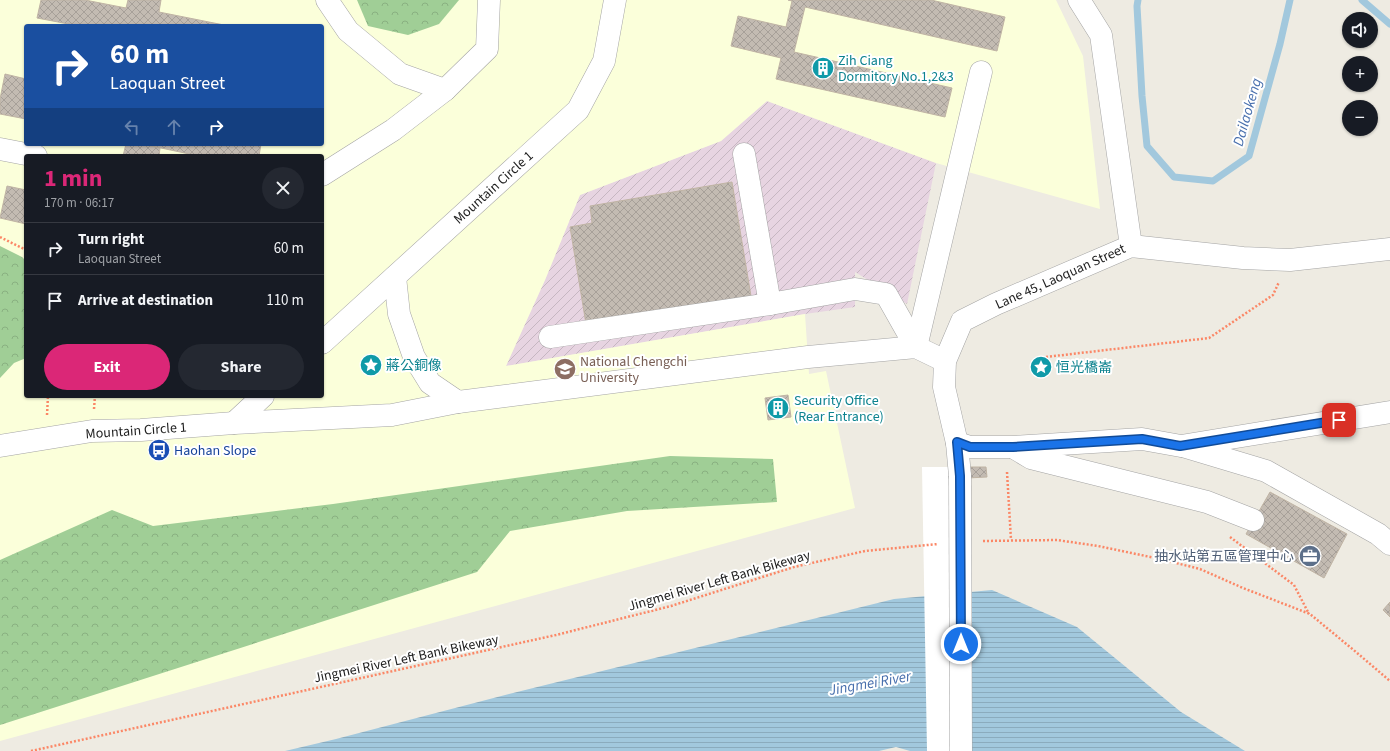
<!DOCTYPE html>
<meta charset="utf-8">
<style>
body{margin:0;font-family:"Source Sans 3","Noto Sans TC",sans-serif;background:#242831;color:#f1f3f6;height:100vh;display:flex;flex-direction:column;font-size:15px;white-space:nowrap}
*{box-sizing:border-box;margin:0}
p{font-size:13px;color:#9ea1a6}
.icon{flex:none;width:22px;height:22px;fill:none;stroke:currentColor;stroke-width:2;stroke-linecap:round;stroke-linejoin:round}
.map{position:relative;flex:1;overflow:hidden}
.panel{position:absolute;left:24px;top:154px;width:300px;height:244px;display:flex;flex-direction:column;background:#171b24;border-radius:4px;box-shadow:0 1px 3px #0004}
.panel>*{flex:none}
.hud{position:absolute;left:24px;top:24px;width:300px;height:122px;border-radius:4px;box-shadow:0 1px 3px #0004;background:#1a4fa0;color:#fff;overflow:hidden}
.tools{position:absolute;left:1342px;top:12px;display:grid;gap:8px}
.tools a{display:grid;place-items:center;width:36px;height:36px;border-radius:50%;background:#171b24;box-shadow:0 1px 3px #0004;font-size:20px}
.pin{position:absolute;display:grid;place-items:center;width:34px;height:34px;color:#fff;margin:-17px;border-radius:8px;box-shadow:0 2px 6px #0006}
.me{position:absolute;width:44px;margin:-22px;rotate:0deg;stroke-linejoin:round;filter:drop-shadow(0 0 3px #0008)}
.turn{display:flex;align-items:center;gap:14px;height:84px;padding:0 20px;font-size:18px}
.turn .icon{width:52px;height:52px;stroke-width:2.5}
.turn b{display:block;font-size:28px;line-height:34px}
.lanes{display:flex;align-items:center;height:38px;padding:0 20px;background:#0003;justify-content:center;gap:20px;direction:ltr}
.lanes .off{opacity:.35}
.round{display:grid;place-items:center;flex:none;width:42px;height:42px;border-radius:21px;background:#242831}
.summary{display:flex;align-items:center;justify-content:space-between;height:68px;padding:0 20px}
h1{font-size:24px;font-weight:700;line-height:30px;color:#db2777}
.button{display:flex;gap:8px;margin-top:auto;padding:8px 20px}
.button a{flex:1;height:46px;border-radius:24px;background:#db2777;color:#fff;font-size:16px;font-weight:700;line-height:46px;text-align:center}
.button a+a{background:#242831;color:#f1f3f6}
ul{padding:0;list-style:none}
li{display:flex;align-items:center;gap:12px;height:52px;padding:0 20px;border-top:1px solid #363941}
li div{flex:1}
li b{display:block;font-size:15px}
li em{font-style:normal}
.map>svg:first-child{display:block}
.industrial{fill:url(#industrial-furrows)}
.education{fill:#fbffda;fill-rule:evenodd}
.forest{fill:url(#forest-crowns)}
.water{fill:url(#water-rules)}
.pier{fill:#fff}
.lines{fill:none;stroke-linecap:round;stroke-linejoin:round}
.stream{stroke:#a2c8dd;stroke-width:7}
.building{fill:url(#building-cross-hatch);stroke:#c0b4a4}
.minor-casing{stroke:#a4a4a4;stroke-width:23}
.path{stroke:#fb8766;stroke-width:2.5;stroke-dasharray:2 2;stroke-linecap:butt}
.minor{stroke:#fff;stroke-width:22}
.minor-bridge-casing{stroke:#a4a4a4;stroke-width:23;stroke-linecap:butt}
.minor-bridge{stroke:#fff;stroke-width:22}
.route-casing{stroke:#114b97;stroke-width:10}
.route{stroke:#1a73e8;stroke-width:7}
.labels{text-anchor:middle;stroke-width:4;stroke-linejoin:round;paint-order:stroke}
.culture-label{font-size:14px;fill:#0d838f;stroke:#fff;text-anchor:start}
.street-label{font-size:14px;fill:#1d1d1d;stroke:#fff}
.education-label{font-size:14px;fill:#785e54;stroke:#fff;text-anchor:start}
.transit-label{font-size:14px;fill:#164399;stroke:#fff;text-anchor:start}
.service-label{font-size:14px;fill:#4e5e75;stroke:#fff;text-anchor:end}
.water-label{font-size:15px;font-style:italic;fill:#486fad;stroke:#fff}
</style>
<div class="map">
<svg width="1390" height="751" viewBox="0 0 1390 751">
<defs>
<pattern id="industrial-furrows" width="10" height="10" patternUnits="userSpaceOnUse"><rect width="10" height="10" fill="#e7d4e1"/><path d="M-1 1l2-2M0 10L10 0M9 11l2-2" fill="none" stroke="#c6b6c1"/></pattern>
<pattern id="forest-crowns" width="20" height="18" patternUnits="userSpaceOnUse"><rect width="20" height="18" fill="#a0ce96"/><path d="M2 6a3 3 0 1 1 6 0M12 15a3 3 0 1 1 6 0" fill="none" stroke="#89b081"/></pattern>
<pattern id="water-rules" width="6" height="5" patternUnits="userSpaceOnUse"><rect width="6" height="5" fill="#a2c8dd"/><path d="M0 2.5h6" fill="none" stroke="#8babbd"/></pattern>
<pattern id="building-cross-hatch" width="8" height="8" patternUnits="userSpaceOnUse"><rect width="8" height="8" fill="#c3bbb2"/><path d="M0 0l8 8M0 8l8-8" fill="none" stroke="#a7a099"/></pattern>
</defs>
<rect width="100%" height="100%" fill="#eeebe2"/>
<polygon class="industrial" points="767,101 936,163 907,304 855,272 855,307 805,314 506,366 545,280 580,195 721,141"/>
<path class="education" d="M 0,0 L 1056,0 L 1083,56 L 1100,209 L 936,163 L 767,101 L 721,141 L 580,195 L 545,280 L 506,366 L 805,314 L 809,374 L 826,371 L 855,508 L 0,741 ZM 26,26 L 322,26 L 322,144 L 26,144 ZM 26,156 L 322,156 L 322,396 L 26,396 Z"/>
<g class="forest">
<polygon points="357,0 459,0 439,24 408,35 368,26"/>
<polygon points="0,246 22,257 26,261 26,358 14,363 0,378"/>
<polygon points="670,456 773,459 777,502 627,511 510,531 477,572 0,725 0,560 112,510 153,526 333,504"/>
</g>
<polygon class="water" points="992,590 1077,627 1181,712 1245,751 910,751 896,747 879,751 285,751 336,739 509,694 894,599"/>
<polygon class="pier" points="922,467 963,467 970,751 927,751"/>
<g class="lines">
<g class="stream">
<polyline points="1138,0 1137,6 1142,96 1147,146 1174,177 1213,181 1249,156 1280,44 1290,0"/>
<polyline points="1362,0 1390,24"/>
</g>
</g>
<g class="building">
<polygon points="41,0 85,0 126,8 128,0 161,0 159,12 229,26 79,26 37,18"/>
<polygon points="788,0 931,0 1005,17 997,51 805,7 794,52 952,88 945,117 776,79 781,58 731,46 738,16 786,27 792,1"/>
<polygon points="5,74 26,79 26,119 0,114 0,99"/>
<polygon points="126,144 142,144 160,148 159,156 123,156"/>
<polygon points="142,144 261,144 259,156 199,156"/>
<polygon points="732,182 751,296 586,324 570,227 592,223 590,206"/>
<polygon points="7,186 26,190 26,224 0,218"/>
<polygon points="788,395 791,417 768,420 765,398"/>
<polygon points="966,467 986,467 987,477 967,478"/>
<polygon points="1270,492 1347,534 1324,578 1246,534"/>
<polygon points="1390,602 1390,617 1383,610"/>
</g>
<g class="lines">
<g class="minor-casing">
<g id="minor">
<polyline points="327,0 348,31 400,74 445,90"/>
<polyline points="1079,0 1101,35 1131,246"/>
<polyline points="0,149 36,156"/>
<polyline points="744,154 770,304 855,289 886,294 916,347"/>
<polyline points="322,175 393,130 445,90 487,49 489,0"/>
<polyline points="395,277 399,314 414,357 430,383 458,402"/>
<polyline points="550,337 770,304"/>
<polyline points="322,343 578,110 604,61 615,0"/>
<polyline points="916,347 981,72"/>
<polyline points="234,423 263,396"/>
<polyline points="957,443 970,447 1013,447 1142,439 1181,446 1390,412"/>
<polyline points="0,446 92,431 141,430 234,423 392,415 458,402 808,357 916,347 945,361"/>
<polyline points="1186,447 1266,471 1378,534 1390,544"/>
<polyline points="1016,449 1031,458 1207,502 1253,520"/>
<polyline points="960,476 957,443 944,387 945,361 962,321 996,304 1131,246 1243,258 1290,260 1390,249"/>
</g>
</g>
<g class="path">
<polyline points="0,237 26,250"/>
<polyline points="1046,357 1209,338 1273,295 1279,282"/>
<polyline points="94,409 95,396"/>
<polyline points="47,415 48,396"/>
<polyline points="1007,472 1011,540"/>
<polyline points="1230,537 1294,585 1309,614"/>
<polyline points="983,541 1057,540 1098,546 1160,559 1200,569 1243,588 1310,614 1356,652 1390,681"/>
<polyline points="31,751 556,635 671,606 794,567 865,551 938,544"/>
</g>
<use href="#minor" class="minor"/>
<g class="minor-bridge-casing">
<polyline id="minor-bridge" points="960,476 961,751"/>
</g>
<use href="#minor-bridge" class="minor-bridge"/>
</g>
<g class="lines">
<g class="route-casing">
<polyline id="route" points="961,644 960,476 957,442 970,447 1013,447 1142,439 1180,446 1339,420"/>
</g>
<use href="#route" class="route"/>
</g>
<defs>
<g id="building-disc" transform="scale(1.15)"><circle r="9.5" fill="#0f9aa8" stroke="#fff"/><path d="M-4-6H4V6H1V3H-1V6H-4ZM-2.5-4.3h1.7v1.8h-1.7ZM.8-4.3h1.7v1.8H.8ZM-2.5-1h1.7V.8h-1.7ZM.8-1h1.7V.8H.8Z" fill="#fff"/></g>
<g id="sight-disc" transform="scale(1.15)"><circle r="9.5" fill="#0f9aa8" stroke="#fff"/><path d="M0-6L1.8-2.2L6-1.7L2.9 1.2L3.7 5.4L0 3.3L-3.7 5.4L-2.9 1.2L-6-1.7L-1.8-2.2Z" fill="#fff"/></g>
<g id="university-disc" transform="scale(1.15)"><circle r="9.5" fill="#8d6e63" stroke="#fff"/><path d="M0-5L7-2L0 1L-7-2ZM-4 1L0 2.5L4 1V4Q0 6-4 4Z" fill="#fff"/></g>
<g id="bus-disc" transform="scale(1.15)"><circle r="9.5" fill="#1a4fb4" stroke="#fff"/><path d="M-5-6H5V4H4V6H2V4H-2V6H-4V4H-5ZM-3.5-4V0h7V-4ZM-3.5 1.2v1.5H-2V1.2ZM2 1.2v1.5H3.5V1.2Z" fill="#fff"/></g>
<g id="office-disc" transform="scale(1.15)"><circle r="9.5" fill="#5c6f8a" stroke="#fff"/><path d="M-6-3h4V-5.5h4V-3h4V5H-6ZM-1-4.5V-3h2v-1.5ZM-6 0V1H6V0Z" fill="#fff"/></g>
</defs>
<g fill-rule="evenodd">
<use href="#building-disc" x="823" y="68"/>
<use href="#sight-disc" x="371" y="365"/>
<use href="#sight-disc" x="1041" y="367"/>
<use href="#university-disc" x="565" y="369"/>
<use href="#building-disc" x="778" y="408"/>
<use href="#bus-disc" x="159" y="450"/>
<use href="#office-disc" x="1310" y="556"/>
</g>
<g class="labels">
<g class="culture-label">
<text x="838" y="65">Zih Ciang<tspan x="838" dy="16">Dormitory No.1,2&amp;3</tspan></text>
<text x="386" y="370">蔣公銅像</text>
<text x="1056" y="372">恒光橋崙</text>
<text x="794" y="405">Security Office<tspan x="794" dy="16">(Rear Entrance)</tspan></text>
</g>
<g class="street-label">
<text transform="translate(493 187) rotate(-42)" y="5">Mountain Circle 1</text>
<text transform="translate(1060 276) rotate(-24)" y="5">Lane 45, Laoquan Street</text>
<text transform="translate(136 430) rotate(-4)" y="5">Mountain Circle 1</text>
<text transform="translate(719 580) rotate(-16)" y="5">Jingmei River Left Bank Bikeway</text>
<text transform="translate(406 658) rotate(-12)" y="5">Jingmei River Left Bank Bikeway</text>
</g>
<g class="education-label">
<text x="580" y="366">National Chengchi<tspan x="580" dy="16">University</tspan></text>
</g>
<g class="transit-label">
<text x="174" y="455">Haohan Slope</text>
</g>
<g class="service-label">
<text x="1294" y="561">抽水站第五區管理中心</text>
</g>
<g class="water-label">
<text transform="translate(1247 112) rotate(-74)" y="5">Dailaokeng</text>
<text transform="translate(870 683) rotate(-10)" y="5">Jingmei River</text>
</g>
</g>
</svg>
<div class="tools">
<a><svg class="icon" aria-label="sound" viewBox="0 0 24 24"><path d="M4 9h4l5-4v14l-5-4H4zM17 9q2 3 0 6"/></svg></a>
<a>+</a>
<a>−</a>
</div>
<div class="pin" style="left:1339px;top:420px;background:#d93025"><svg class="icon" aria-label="arrive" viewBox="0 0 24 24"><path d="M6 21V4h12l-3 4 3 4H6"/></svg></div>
<svg class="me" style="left:961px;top:644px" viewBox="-20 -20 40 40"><circle r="17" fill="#1a73e8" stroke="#fff" stroke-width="3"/><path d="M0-11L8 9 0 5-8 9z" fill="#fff"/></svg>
<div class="hud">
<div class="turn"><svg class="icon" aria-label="right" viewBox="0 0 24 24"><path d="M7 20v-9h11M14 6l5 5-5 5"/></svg><div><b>60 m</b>Laoquan Street</div></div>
<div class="lanes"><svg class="icon off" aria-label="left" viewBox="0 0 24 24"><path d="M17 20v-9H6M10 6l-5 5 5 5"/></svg><svg class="icon off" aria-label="ahead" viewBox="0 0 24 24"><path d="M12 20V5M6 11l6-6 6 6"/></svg><svg class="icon" aria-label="right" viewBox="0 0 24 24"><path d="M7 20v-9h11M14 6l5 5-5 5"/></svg></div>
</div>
<section class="panel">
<div class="summary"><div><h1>1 min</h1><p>170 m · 06:17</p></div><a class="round"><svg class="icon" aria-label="close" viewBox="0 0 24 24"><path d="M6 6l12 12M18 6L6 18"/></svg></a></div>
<ul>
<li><svg class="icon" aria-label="right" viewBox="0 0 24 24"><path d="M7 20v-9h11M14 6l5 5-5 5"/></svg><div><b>Turn right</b><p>Laoquan Street</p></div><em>60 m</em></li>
<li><svg class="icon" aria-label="arrive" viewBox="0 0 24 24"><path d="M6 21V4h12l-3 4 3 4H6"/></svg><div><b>Arrive at destination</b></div><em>110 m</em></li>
</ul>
<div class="button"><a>Exit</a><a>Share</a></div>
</section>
</div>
